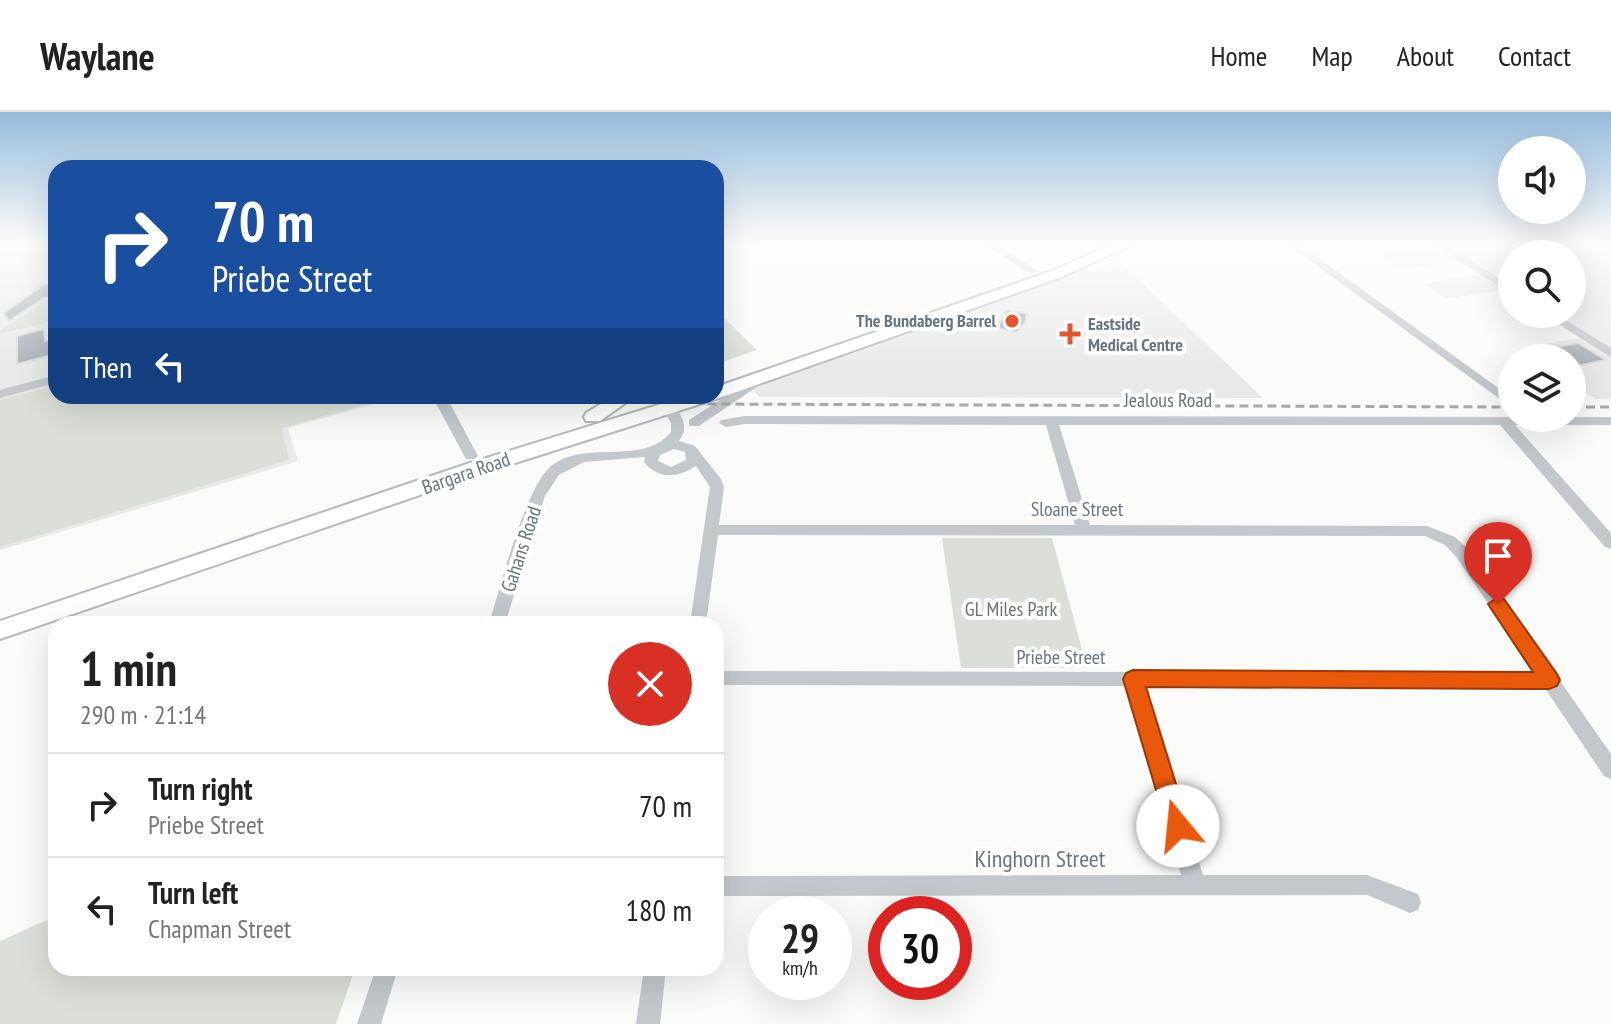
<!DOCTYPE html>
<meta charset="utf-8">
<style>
body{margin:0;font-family:"PT Sans Narrow",sans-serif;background:#f2f2f2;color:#222;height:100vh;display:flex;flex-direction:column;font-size:30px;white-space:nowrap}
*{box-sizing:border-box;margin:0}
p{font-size:26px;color:#767676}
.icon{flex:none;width:44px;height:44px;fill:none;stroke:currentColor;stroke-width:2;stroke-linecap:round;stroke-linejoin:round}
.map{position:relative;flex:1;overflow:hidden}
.side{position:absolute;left:48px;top:504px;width:676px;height:360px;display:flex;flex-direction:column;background:#fff;border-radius:24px;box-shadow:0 8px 32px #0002}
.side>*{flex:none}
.top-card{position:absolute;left:48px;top:48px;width:676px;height:244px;border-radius:24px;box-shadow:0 8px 32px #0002;background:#1a4fa0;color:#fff;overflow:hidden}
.tools{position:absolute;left:1498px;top:24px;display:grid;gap:16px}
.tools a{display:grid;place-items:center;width:88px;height:88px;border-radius:50%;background:#fff;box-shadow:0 8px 32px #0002;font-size:40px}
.speed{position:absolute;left:748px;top:784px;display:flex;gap:16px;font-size:40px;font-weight:700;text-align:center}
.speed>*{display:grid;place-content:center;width:104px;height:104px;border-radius:50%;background:#fff;box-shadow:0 8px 32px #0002;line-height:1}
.speed small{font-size:20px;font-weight:400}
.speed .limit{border:12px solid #d22;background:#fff;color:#111}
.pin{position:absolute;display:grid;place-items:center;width:68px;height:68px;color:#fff;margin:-82px -34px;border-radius:50% 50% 50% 0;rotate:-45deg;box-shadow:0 0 8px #0007}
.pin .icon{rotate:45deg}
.me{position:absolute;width:88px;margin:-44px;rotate:343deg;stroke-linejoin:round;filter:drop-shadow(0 0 6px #0008)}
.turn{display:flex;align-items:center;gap:28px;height:168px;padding:0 32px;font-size:36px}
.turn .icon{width:104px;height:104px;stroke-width:2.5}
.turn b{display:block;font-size:56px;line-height:68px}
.then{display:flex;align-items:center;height:76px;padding:0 32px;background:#0003;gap:16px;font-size:30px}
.round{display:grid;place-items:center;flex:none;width:84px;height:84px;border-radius:42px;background:#f2f2f2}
.headline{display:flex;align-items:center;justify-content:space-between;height:136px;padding:0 32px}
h1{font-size:48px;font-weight:700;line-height:60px}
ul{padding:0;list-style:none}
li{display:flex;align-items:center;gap:24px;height:104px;padding:0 32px;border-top:2px solid #e0e0e0}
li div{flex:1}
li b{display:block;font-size:30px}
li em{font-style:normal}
header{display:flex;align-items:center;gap:48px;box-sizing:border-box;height:112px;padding:0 40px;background:#fff;border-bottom:2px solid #e0e0e0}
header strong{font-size:38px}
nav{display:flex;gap:44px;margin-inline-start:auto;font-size:28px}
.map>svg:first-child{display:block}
.built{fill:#e8e9e9}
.green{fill:#dadfd7}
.building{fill:#aab3b9;stroke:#dcdcda;stroke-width:2}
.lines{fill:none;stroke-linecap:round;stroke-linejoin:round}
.major-casing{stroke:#b5babe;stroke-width:4}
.minor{fill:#c3c8cc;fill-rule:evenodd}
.major{fill:#fff;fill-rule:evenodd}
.rail{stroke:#a2aab0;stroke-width:3;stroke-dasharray:9 5;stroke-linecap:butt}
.route{fill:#ea580c;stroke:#983908;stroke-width:2}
.poi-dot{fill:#e4572e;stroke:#fff;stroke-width:3}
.labels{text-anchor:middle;stroke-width:8;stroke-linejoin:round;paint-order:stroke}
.far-poi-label{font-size:18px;font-weight:bold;fill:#657683;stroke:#fff;text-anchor:end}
.street-label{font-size:20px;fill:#657683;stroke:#fff}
.park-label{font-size:20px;fill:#687a64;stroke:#fff}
.near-street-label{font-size:24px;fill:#657683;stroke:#fff}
</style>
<header>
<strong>Waylane</strong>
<nav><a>Home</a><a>Map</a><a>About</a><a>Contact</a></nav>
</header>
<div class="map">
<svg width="1611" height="912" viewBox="0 0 1611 912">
<rect width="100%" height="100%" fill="#fafaf8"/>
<g class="built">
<polygon points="0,131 56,131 56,284 403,284 288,316 298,349 0,438"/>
<polygon points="1434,131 1611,131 1611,287 1595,287 1572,272 1572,246 1534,246 1520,237 1583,225 1547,202 1572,202 1572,142 1512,142 1512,180 1507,177 1447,187 1424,172 1482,162 1460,148 1402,157 1381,143 1438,134"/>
<polygon points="1077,150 1092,160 1120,150 1263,286 759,285 742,264"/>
</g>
<g class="green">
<polygon points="56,187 56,208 0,222 0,219 46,188"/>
<polygon points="716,198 757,238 716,252"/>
<polygon points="56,273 56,284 394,284 282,316 289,348 0,435 0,288"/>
<polygon points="942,426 1052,426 1087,556 961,556"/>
<polygon points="56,804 56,856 355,856 336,912 0,912 0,829"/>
</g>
<g class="building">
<polygon points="56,169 56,185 44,186 9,209 4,201 43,173"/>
<polygon points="1006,198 1027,201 1025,211 1016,220 997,216"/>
<polygon points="44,217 45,229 56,226 56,242 17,252 17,224"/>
<polygon points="1578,231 1606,248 1572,255 1572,246 1529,246 1528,240"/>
</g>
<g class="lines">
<g class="major-casing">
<g id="major">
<polygon points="1116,131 1136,131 1059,166 722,285 484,361 0,527 0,509 470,351 687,284 716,284 716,275 1049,160"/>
<polygon points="614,284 635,284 600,309 586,309 584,305 586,301"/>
</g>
</g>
<g class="minor">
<polygon points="983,131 996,131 1039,160 1030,162"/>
<polygon points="1286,131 1298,131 1512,286 1512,296"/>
<polygon points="1430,131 1443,131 1512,174 1512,182"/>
<polygon points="1542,202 1556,202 1611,236 1611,245"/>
<polygon points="56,263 56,271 0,286 0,278"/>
<polygon points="756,265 762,269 761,272 699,314 689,314 689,308"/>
<polygon points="432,284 446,284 478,344 476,347 466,347"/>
<path d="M 669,292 L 674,293 C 683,306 689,315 679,329 L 695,334 L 721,367 L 724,375 L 719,413 L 1075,413 L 1046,313 L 745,312 L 726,315 L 719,311 L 721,308 L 745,304 L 1611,305 L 1611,313 L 1515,313 L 1611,421 L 1611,437 L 1605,435 L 1500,313 L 1059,313 L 1090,413 L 1427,414 L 1455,425 L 1469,438 L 1611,642 L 1611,667 L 1604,664 L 1544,575 L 1144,574 L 1203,763 L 1367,763 L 1418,782 L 1421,790 L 1418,798 L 1410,801 L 1367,783 L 716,784 L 716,764 L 1181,763 L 1126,574 L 716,573 L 716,559 L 1535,561 L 1457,446 L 1445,433 L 1425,424 L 718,423 L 706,512 L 690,512 L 710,375 L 696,354 C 678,366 658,368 644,350 L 645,345 L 584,350 L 559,363 L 545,384 L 505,512 L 489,512 C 500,476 524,380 549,356 C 583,325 642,356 671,320 L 671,311 L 662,296 ZM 674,337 L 685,340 L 686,348 L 671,355 L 658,349 L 660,343 Z"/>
<polygon points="376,856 398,856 381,912 357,912"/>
<polygon points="644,856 666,856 660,912 636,912"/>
</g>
<use href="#major" class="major"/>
<g class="rail">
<polyline points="652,284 706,292 1512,295"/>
<polyline points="1572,295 1611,295"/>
</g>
</g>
<linearGradient id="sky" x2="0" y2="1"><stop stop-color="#96bcdc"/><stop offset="0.51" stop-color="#fdfdfc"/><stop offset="1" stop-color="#fdfdfc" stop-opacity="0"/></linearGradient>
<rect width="1611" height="259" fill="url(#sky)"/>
<polygon class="route" points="1498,485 1504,487 1557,562 1560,568 1557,574 1549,577 1146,575 1189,714 1186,722 1178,725 1169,722 1123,567 1126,561 1133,558 1533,560 1488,492"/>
<g class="poi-dot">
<circle cx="1012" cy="209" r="8"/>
<path d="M1066 210h8v8h8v8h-8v8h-8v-8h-8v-8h8z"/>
</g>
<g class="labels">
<g class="far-poi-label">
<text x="996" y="215">The Bundaberg Barrel</text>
<text x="1088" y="218" text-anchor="start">Eastside<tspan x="1088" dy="21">Medical Centre</tspan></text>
</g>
<g class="street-label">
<text x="1168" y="295">Jealous Road</text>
<text transform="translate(466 361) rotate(-19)" y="7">Bargara Road</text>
<text x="1077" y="404">Sloane Street</text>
<text transform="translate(521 437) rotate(-72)" y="7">Gahans Road</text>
<text x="1061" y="552">Priebe Street</text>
</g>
<g class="park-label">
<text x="1011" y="504">GL Miles Park</text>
</g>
<g class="near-street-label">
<text x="1040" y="755">Kinghorn Street</text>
</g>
</g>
</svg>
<div class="tools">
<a><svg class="icon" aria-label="sound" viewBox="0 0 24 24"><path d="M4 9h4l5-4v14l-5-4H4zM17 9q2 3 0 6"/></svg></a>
<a><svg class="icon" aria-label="search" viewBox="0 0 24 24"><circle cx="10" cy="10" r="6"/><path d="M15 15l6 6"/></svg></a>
<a><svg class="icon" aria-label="layers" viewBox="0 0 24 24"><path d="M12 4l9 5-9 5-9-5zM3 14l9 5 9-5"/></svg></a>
</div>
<div class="speed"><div>29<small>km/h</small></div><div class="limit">30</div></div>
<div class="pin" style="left:1498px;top:492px;background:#d93025"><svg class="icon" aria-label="arrive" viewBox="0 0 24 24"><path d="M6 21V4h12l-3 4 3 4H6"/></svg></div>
<svg class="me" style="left:1178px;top:714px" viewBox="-20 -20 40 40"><circle r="19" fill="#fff"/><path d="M0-13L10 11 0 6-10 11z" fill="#ea580c"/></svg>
<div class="top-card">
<div class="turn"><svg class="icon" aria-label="right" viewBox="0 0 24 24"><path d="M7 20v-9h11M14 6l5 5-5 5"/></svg><div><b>70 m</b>Priebe Street</div></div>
<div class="then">Then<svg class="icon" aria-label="left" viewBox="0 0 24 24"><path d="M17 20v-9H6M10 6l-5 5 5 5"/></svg></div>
</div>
<section class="side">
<div class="headline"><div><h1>1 min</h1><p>290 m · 21:14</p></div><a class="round" style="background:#d93025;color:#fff"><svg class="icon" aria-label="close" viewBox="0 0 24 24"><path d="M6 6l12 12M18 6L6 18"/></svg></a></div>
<ul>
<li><svg class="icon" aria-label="right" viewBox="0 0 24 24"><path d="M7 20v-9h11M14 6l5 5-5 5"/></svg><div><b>Turn right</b><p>Priebe Street</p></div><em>70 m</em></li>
<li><svg class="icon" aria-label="left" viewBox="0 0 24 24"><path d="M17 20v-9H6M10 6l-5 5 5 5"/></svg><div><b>Turn left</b><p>Chapman Street</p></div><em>180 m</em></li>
</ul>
</section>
</div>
